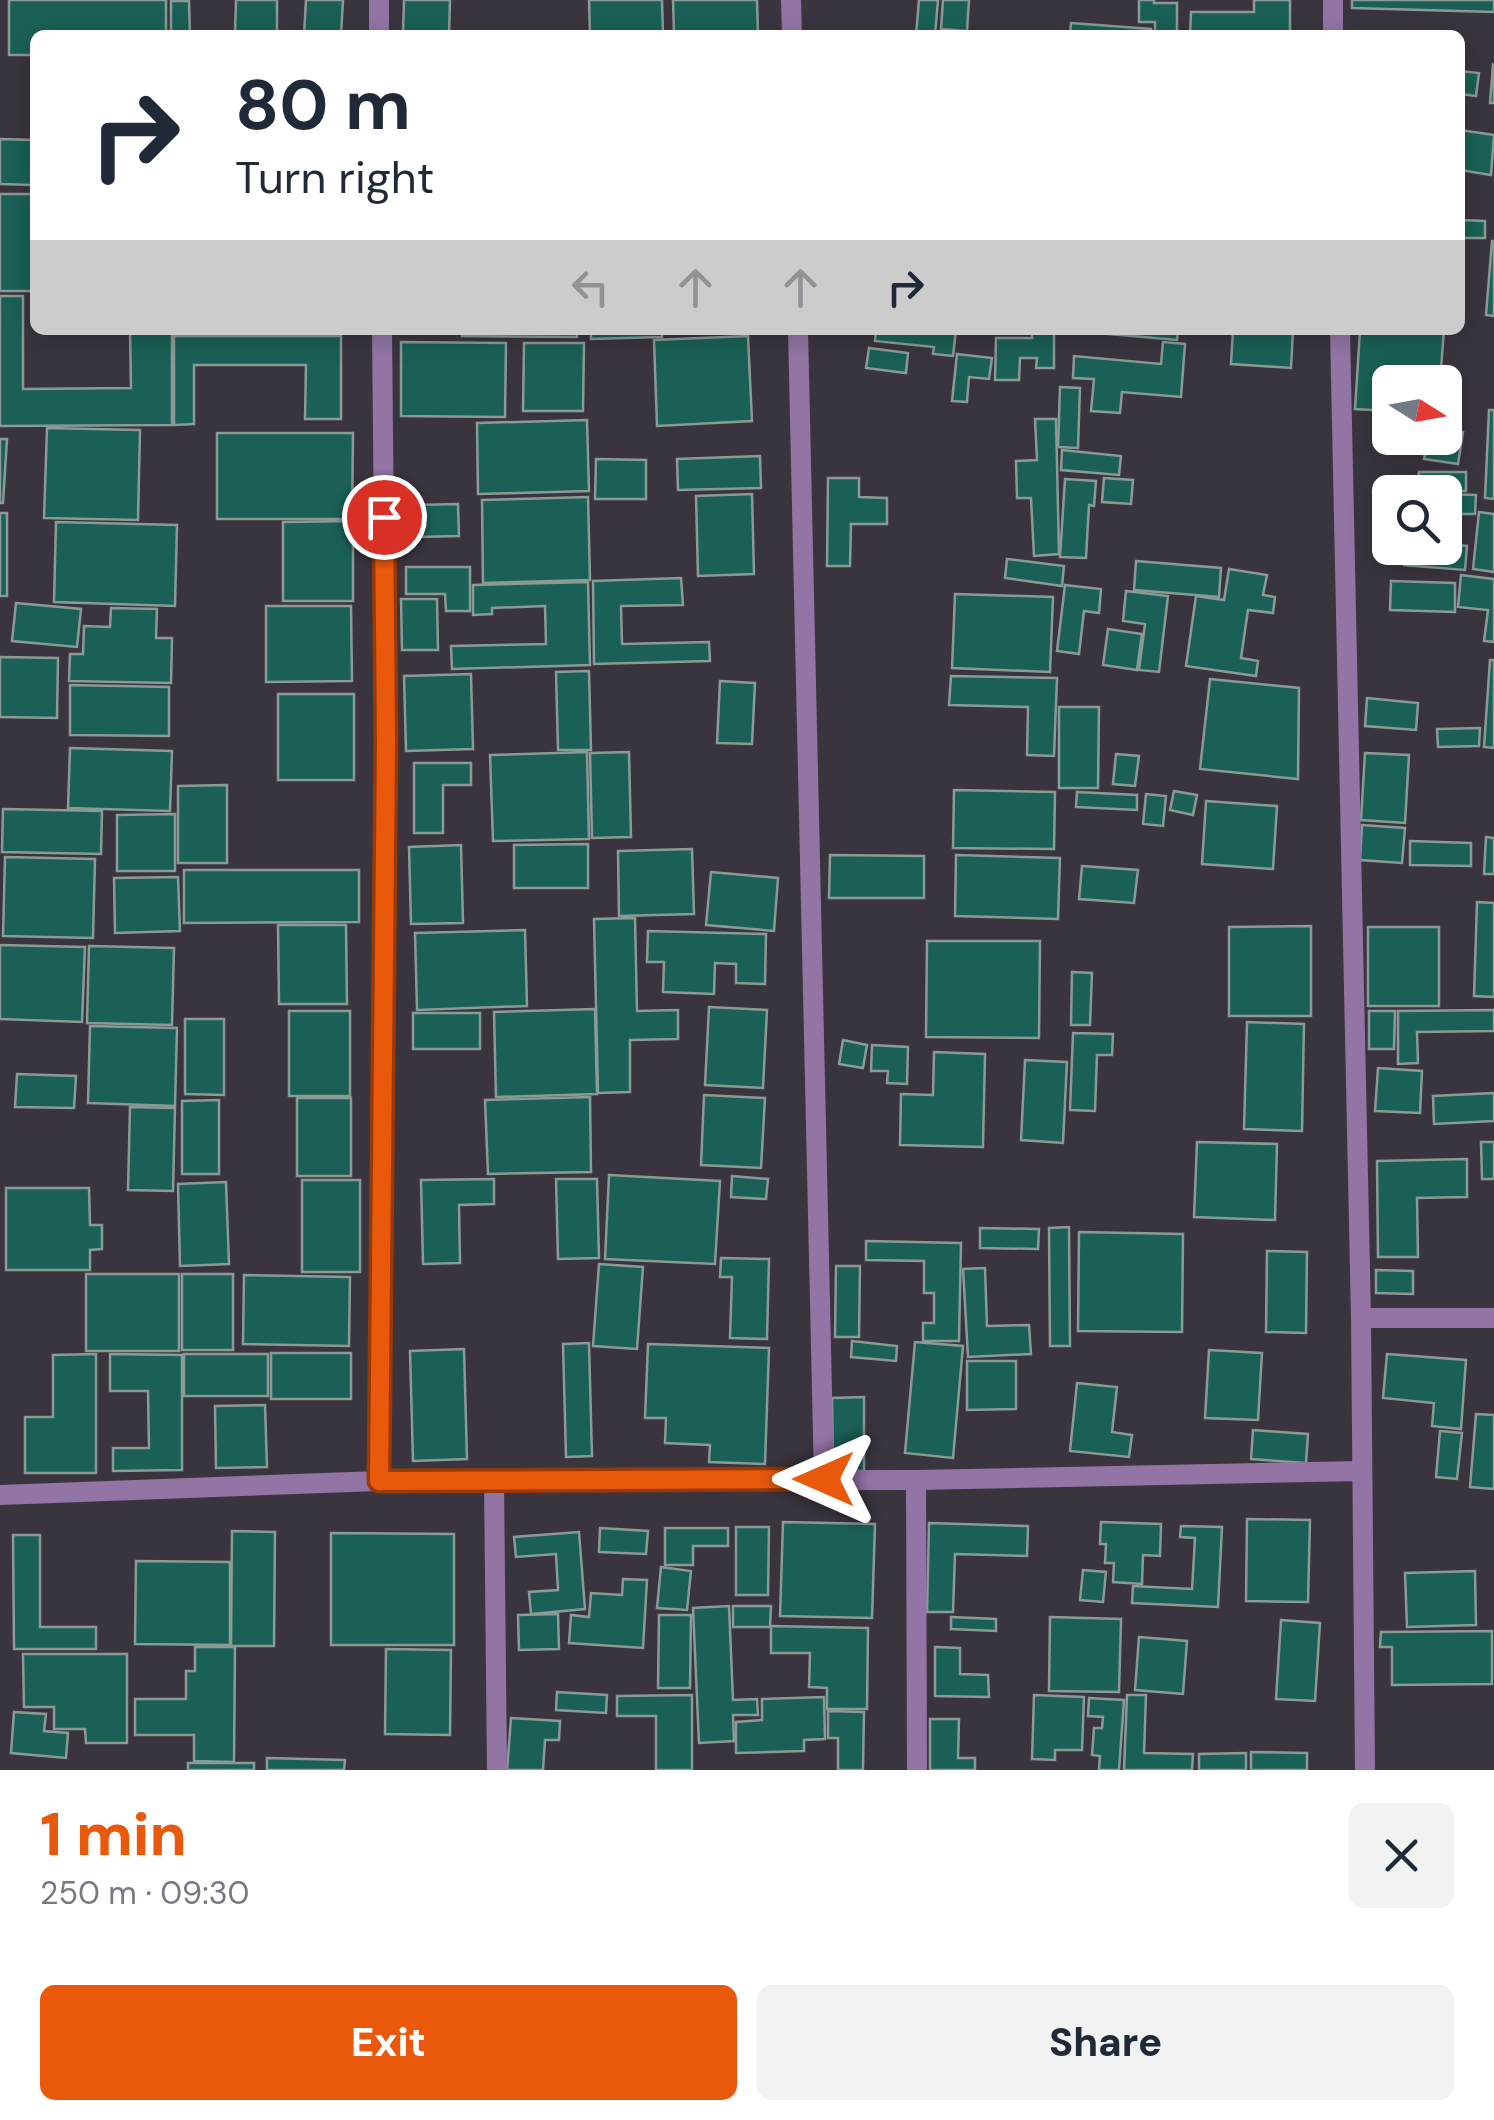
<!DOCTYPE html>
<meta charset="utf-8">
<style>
body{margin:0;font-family:"DM Sans",sans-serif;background:#f2f2f3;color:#1f2937;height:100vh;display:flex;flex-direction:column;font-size:38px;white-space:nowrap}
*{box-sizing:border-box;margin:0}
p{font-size:32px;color:#747a83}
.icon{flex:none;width:55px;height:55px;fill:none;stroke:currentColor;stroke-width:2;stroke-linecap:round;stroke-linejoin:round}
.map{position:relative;height:1770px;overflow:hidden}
.details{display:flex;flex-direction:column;background:#fff;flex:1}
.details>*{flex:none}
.top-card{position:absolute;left:30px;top:30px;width:1435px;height:305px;border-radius:15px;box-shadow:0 5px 25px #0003;background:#fff;color:#1f2937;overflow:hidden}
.needle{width:65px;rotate:101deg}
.tools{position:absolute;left:1372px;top:365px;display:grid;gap:20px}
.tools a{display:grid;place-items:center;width:90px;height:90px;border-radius:15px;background:#fff;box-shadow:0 5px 25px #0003;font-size:50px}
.pin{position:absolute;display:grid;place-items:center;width:85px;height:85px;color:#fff;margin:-42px;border:5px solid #fff;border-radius:50%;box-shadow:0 2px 10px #0007}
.me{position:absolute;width:110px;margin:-55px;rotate:270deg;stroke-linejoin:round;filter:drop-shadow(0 0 8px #0008)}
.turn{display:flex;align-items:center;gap:35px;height:210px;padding:0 40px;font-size:45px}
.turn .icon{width:130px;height:130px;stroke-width:2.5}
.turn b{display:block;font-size:70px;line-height:85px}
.lanes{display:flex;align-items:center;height:95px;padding:0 40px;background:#0003;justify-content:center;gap:50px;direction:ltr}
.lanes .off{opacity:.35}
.round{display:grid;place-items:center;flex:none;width:105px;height:105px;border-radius:15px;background:#f2f2f3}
.summary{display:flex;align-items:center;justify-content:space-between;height:170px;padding:0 40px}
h1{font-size:60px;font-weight:800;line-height:75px;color:#ea580c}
.primary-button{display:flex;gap:20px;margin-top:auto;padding:20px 40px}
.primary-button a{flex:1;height:115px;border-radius:15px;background:#ea580c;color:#fff;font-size:40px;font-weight:800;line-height:115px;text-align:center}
.primary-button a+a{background:#f2f2f3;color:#1f2937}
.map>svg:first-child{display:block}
.building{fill:#1a6056;stroke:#8a9b97;stroke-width:2.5}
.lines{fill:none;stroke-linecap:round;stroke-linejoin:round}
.street{stroke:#9275a5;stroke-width:20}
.route-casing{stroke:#983908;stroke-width:25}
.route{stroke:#ea580c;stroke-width:18}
</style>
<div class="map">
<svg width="1494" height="1770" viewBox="0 0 1494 1770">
<rect width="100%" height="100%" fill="#3a343e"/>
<g class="building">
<polygon points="9,0 166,0 166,35 35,35 35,55 9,55"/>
<polygon points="236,0 277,0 277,35 235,35"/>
<polygon points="306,0 343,0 341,35 304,35"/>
<polygon points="404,0 450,0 449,35 403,35"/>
<polygon points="589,0 662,0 663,35 590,35"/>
<polygon points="673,0 757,0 758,35 674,35"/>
<polygon points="919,0 938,0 935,35 916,35"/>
<polygon points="943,0 969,0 967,31 941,29"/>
<polygon points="1139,0 1154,0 1154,3 1177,3 1177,35 1155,35 1155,22 1139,22"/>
<polygon points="1254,0 1290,0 1290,35 1190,35 1191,12 1254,12"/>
<polygon points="1352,0 1494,0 1494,12 1352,8"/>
<polygon points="171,1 189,1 190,35 171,35"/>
<polygon points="1071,23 1151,29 1150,35 1070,35"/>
<polygon points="1493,65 1494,66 1494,103 1490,103"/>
<polygon points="1460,71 1479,73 1476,96 1460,94"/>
<polygon points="1460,130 1494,135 1491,175 1460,170"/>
<polygon points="0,139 35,140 35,185 0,184"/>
<rect x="0" y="194" width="35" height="97"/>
<polygon points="1460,220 1485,221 1485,238 1460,238"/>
<polygon points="1492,241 1494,241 1494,316 1486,315"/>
<polygon points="0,296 23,296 23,389 131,388 130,330 172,330 172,425 0,426"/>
<polygon points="462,330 577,330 577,337 462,336"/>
<polygon points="591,330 662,330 662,337 591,339"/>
<polygon points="876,330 956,330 953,356 933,354 934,347 875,341"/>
<polygon points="1032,330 1054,330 1054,368 1036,368 1037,358 1020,358 1019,380 995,380 996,338 1032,338"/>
<polygon points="1098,330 1178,330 1177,340 1098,333"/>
<polygon points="1233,330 1293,330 1291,368 1231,364"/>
<polygon points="1360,330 1444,330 1440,382 1390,382 1390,411 1355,409"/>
<polygon points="174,336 341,336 341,419 305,419 306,365 194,365 194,424 174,425"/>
<polygon points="748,336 752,421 657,426 654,340"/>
<polygon points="401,342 506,343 505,417 401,416"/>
<polygon points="1163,342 1185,344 1181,397 1122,392 1120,413 1091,411 1094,379 1073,378 1074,356 1161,364"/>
<polygon points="524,343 584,343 583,411 523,411"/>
<polygon points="869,348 908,353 906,373 866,368"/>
<polygon points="957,354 992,358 989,379 969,377 967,402 952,401"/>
<polygon points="1060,387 1080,388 1078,448 1058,447"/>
<polygon points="1489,410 1494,410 1494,499 1485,498"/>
<polygon points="1035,419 1056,419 1059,554 1034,556 1031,498 1017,498 1016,461 1037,460"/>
<polygon points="587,420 589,491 478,494 477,423"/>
<polygon points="47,428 140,430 138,520 44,518"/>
<polygon points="1445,429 1463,432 1458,464 1424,459 1428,438 1445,438"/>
<polygon points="217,433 353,433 352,519 217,519"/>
<polygon points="0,439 7,439 3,503 0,503"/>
<polygon points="1062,450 1121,456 1119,475 1061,470"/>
<polygon points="760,456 761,488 678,490 677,459"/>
<polygon points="596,459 646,460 646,499 595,499"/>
<polygon points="1419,472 1466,472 1466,491 1418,490"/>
<polygon points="828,478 859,478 859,497 887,498 887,524 851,524 850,566 827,566"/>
<polygon points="1104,478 1133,480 1131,504 1102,502"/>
<polygon points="1065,479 1096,481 1094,506 1089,505 1086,558 1060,557"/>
<polygon points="752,494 754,574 698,576 696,496"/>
<polygon points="1445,494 1476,495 1475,514 1445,514"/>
<polygon points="588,497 590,580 483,583 482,500"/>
<polygon points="458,504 459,536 414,537 413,505"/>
<polygon points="1479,512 1494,514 1494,572 1473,569"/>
<rect x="0" y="513" width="7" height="83"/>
<polygon points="353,521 353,601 283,601 283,522"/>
<polygon points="56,522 177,525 175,606 54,602"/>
<polygon points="1445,544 1467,546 1465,570 1404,565 1406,548 1445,548"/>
<polygon points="1007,559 1064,566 1062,586 1005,578"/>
<polygon points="1136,561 1221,568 1219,597 1134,590"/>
<polygon points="406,567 470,567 470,611 446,611 445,594 406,594"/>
<polygon points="1229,569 1267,575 1263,595 1275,597 1273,613 1248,610 1241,658 1258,661 1256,676 1186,666 1196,596 1224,600"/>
<polygon points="1461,575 1494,579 1494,642 1484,641 1488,610 1458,607"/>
<polygon points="681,578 683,605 621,606 622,644 709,642 710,661 594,664 593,581"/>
<polygon points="1391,581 1455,583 1455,612 1390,610"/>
<polygon points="588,582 590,665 452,669 451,646 546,644 545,606 492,608 492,614 473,615 473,585"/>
<polygon points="1065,585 1101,589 1099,613 1084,611 1079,654 1057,651"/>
<polygon points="1126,591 1168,596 1159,672 1139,670 1145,624 1123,621"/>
<polygon points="955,594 1053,597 1050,672 952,668"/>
<polygon points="401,599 437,599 438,650 402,650"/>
<polygon points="16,603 81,609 77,647 12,641"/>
<polygon points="266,606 351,606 352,681 266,682"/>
<polygon points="111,608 157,609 156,638 172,638 171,683 69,681 70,654 83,654 84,626 110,627"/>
<polygon points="1108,629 1142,634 1137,670 1103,665"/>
<polygon points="0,657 58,658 57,718 0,717"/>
<polygon points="1490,660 1494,660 1494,748 1484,747"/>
<polygon points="589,671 591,750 558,750 556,672"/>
<polygon points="471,674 473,749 406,751 404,676"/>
<polygon points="951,676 1057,678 1054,756 1027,755 1028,707 949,705"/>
<polygon points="1210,679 1299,688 1298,779 1200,769"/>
<polygon points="720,681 755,683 752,744 717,743"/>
<polygon points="70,685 169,687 169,736 70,735"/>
<rect x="278" y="694" width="76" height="86"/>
<polygon points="1367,698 1418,703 1416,730 1365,726"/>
<polygon points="1059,707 1099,707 1098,788 1059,788"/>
<polygon points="1480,728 1479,746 1438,747 1437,729"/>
<polygon points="70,748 172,751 170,811 68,808"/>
<polygon points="587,752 589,839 493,841 490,755"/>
<polygon points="629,752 631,837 592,838 590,753"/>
<polygon points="1365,753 1409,755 1405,823 1361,820"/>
<polygon points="1116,754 1139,756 1135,786 1113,784"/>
<polygon points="414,763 471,763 471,785 443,785 443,833 414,833"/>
<polygon points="227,785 227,863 178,863 178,786"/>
<polygon points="954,790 1055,792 1054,849 953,848"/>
<polygon points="1174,791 1197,795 1193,815 1170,810"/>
<polygon points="1077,792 1137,795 1137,810 1076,807"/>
<polygon points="1146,794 1166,796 1163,826 1143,824"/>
<polygon points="1206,801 1277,806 1273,869 1202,864"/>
<polygon points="3,809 102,811 101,854 2,852"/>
<polygon points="175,814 175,871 117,871 117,815"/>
<polygon points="1362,825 1405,828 1402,863 1360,860"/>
<polygon points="1486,837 1494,838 1494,874 1484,874"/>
<polygon points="1410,841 1471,843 1471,866 1410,865"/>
<polygon points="588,844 588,888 514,888 514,845"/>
<polygon points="461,845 463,923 411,924 409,847"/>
<polygon points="692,849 694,914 619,916 618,851"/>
<polygon points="830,855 924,856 924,898 829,898"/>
<polygon points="956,855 1060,858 1058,919 955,916"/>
<polygon points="5,857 95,859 93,938 3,936"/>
<polygon points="1082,866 1138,870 1134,903 1079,899"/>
<polygon points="184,870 359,870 359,922 184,923"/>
<polygon points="711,872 778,878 774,931 706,925"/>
<polygon points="178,877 180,931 115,933 114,878"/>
<polygon points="1477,902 1494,903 1494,997 1474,996"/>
<polygon points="635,918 637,1011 678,1010 678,1039 630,1040 630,1092 598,1093 594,919"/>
<polygon points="278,925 346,925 347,1004 279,1004"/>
<polygon points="1311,926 1311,1016 1229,1016 1229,927"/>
<rect x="1368" y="927" width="71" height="79"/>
<polygon points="525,930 527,1006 417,1010 415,933"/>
<polygon points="648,931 766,934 765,984 736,983 736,964 715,963 714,994 663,992 664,962 647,962"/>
<polygon points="927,941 1040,941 1039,1038 926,1037"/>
<polygon points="0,945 85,947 82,1022 0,1019"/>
<polygon points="89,946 174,948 172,1025 87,1023"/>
<polygon points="1072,972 1092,973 1090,1025 1071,1025"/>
<polygon points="709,1007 767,1010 763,1088 705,1085"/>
<polygon points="595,1009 597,1094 496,1097 494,1012"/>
<polygon points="1494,1010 1494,1031 1417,1032 1418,1063 1398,1064 1398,1011"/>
<rect x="289" y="1011" width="61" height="85"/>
<polygon points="1369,1011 1395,1011 1394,1049 1369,1049"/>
<rect x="413" y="1013" width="67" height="36"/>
<polygon points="185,1019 224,1019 224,1095 185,1094"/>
<polygon points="1247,1022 1304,1024 1302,1131 1244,1129"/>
<polygon points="90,1026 177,1028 175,1106 88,1103"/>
<polygon points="1073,1033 1113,1034 1112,1055 1097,1055 1095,1111 1070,1110"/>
<polygon points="843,1040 867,1045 863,1068 839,1064"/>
<polygon points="872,1045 908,1047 907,1084 887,1083 888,1071 871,1071"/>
<polygon points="934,1052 985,1054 983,1147 900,1145 901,1094 933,1095"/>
<polygon points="1025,1060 1067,1062 1063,1143 1021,1140"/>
<polygon points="1378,1068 1422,1071 1420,1113 1375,1111"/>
<polygon points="17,1074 76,1076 74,1108 15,1107"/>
<polygon points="1494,1093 1494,1121 1434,1124 1433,1096"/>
<polygon points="704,1095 765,1098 761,1168 701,1165"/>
<polygon points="590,1097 591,1172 488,1174 485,1100"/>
<rect x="297" y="1098" width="54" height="78"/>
<polygon points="219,1100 219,1174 182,1174 182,1101"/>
<polygon points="130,1107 175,1108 173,1191 128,1190"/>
<polygon points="1197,1142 1277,1144 1275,1220 1194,1217"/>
<polygon points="1481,1142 1494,1142 1494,1179 1482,1179"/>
<polygon points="1467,1159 1467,1197 1417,1198 1418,1257 1378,1257 1377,1161"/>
<polygon points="609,1175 720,1181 715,1264 605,1259"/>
<polygon points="732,1176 768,1179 766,1199 731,1197"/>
<polygon points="494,1179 494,1204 459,1205 460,1263 423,1264 421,1180"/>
<polygon points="556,1179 597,1179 599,1258 558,1259"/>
<rect x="302" y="1180" width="58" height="92"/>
<polygon points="226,1182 229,1264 180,1266 178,1184"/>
<polygon points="6,1188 89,1188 90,1225 102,1225 102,1249 90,1250 90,1270 6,1270"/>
<polygon points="1069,1227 1070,1346 1050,1346 1049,1228"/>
<polygon points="980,1228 1039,1229 1038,1249 980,1248"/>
<polygon points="1079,1232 1183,1234 1182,1332 1078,1331"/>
<polygon points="866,1241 961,1243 959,1341 923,1341 923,1323 934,1323 934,1293 924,1293 924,1261 866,1260"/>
<polygon points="1267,1251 1307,1252 1306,1333 1266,1332"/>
<polygon points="721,1258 769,1259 767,1339 730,1338 732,1277 720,1277"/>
<polygon points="599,1264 643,1267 637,1349 593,1346"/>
<polygon points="836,1266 860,1266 859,1337 835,1337"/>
<polygon points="985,1268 987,1326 1029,1325 1031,1354 968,1357 963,1269"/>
<polygon points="1376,1270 1413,1271 1413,1294 1376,1293"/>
<rect x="86" y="1274" width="93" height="77"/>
<rect x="182" y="1274" width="51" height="76"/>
<polygon points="244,1275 350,1277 349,1346 243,1344"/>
<polygon points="852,1341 897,1346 896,1361 851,1357"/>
<polygon points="915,1342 963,1346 953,1458 905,1453"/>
<polygon points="589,1343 592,1456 566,1457 563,1344"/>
<polygon points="648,1344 769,1348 765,1464 709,1462 710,1445 665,1443 666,1418 645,1418"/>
<polygon points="464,1349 467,1459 413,1461 410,1351"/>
<polygon points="1209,1350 1262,1353 1258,1420 1205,1418"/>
<rect x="271" y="1353" width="80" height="46"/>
<polygon points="96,1354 96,1473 25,1473 25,1417 53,1417 53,1355"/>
<polygon points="110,1354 182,1355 182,1470 113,1471 113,1448 149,1448 148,1391 110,1391"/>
<rect x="184" y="1354" width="84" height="42"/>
<polygon points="1387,1354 1466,1360 1461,1429 1432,1426 1434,1403 1383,1398"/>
<polygon points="967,1361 1016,1361 1016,1409 967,1410"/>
<polygon points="1077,1383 1117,1387 1112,1432 1132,1435 1129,1457 1070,1451"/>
<polygon points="864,1397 864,1471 833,1471 832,1398"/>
<polygon points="265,1405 267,1467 216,1468 215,1406"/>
<polygon points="1476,1414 1494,1415 1494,1489 1470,1487"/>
<polygon points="1253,1430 1308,1434 1306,1463 1251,1459"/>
<polygon points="1440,1431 1462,1433 1457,1479 1436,1477"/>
<polygon points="1247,1519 1310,1520 1308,1602 1246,1601"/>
<polygon points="783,1522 875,1524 872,1618 780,1616"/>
<polygon points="1101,1522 1161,1524 1160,1556 1143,1555 1142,1584 1113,1582 1114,1563 1105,1563 1106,1544 1100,1544"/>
<polygon points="929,1523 1028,1526 1027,1556 955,1554 953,1612 927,1612"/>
<polygon points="1181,1526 1222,1527 1218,1607 1132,1603 1133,1586 1192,1589 1195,1538 1180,1537"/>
<polygon points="736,1527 769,1527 768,1595 736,1595"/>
<polygon points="600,1528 648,1531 646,1554 599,1552"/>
<polygon points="665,1528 728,1528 728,1546 693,1546 693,1565 665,1565"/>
<polygon points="232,1531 275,1532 274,1646 231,1646"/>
<polygon points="579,1532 585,1609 531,1614 529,1592 558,1590 556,1554 516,1557 514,1537"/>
<polygon points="331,1533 454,1534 454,1645 331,1645"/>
<polygon points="13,1535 40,1535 40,1627 96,1627 96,1649 14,1649"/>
<polygon points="136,1561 230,1562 230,1645 135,1644"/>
<polygon points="661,1567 691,1571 687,1610 657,1608"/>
<polygon points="1083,1570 1106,1572 1103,1602 1080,1600"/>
<polygon points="1475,1571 1476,1625 1407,1627 1405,1573"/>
<polygon points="623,1579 647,1580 643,1648 569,1643 571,1615 589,1617 591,1593 622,1595"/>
<polygon points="729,1606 733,1700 757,1699 758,1715 733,1715 734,1741 699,1743 693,1608"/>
<polygon points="733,1606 771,1606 770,1627 733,1627"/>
<polygon points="558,1614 559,1649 519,1650 518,1615"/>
<polygon points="659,1615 691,1615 690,1688 658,1688"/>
<polygon points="951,1617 996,1619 996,1631 951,1629"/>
<polygon points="1050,1617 1121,1619 1119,1692 1049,1691"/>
<polygon points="1281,1620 1320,1623 1315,1701 1276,1699"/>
<polygon points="771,1626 868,1628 867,1709 827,1709 827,1688 809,1687 810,1653 771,1653"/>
<polygon points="1492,1631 1492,1684 1392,1685 1392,1647 1380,1647 1381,1632"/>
<polygon points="1139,1637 1187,1641 1183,1694 1135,1690"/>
<polygon points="195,1647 235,1647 234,1762 194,1761 194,1735 135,1735 135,1699 186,1699 186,1671 195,1671"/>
<polygon points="935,1647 960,1648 960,1674 988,1675 989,1697 935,1696"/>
<polygon points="386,1649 451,1650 450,1735 385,1734"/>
<polygon points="23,1654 127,1654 127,1743 86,1743 85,1729 54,1729 54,1707 24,1707"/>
<polygon points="557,1692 607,1695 606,1713 556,1710"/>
<polygon points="692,1695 692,1770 656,1770 656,1716 617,1716 617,1696"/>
<polygon points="1034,1695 1084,1697 1082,1750 1055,1750 1055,1760 1032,1759"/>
<polygon points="1127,1695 1146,1695 1144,1753 1193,1754 1192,1770 1124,1770"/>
<polygon points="824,1697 825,1739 804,1740 804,1751 736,1753 736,1722 762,1720 762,1699"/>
<polygon points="1089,1698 1124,1700 1119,1770 1099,1770 1100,1756 1092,1755 1094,1728 1102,1728 1103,1717 1088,1716"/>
<polygon points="828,1711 864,1712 863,1770 838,1770 838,1738 828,1738"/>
<polygon points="14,1712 46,1714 44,1731 68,1733 66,1758 11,1753"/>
<polygon points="511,1718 560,1721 559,1740 545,1740 543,1770 507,1770"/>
<polygon points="930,1719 959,1719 958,1758 975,1758 975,1770 930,1770"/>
<polygon points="1251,1752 1307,1753 1307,1770 1251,1770"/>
<polygon points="1246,1753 1246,1770 1199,1770 1199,1754"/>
<polygon points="267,1758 345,1760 344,1770 267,1770"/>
<rect x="188" y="1763" width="66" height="7"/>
</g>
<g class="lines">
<g class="street">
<polyline points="379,0 379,35"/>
<polyline points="791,0 792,35"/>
<polyline points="1333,0 1333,35"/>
<polyline points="798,330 824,1479"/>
<polyline points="1340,330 1361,1318 1365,1770"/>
<polyline points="1361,1318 1494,1318"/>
<polyline points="916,1480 917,1770"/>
<polyline points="379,1481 386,742 382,330"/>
<polyline points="494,1481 497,1770"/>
<polyline points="0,1495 379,1481 916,1480 1362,1471"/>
</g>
</g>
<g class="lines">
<g class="route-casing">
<polyline id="route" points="384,517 386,742 379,1481 824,1479"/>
</g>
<use href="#route" class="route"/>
</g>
</svg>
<div class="tools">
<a><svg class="needle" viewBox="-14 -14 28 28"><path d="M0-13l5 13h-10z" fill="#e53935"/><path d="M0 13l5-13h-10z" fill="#747a83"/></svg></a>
<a><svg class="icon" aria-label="search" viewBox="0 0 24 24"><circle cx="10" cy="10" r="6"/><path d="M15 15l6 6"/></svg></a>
</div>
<div class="pin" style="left:384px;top:517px;background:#d93025"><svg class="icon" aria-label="arrive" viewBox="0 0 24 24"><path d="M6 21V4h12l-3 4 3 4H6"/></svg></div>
<svg class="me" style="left:824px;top:1479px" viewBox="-20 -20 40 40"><path d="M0-17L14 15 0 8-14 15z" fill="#ea580c" stroke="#fff" stroke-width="4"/></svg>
<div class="top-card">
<div class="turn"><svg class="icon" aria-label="right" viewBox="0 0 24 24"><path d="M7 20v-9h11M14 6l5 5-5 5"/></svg><div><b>80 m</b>Turn right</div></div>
<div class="lanes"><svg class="icon off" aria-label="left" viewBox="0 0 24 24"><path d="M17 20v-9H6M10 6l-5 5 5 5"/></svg><svg class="icon off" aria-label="ahead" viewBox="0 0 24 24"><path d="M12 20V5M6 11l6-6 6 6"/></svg><svg class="icon off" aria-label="ahead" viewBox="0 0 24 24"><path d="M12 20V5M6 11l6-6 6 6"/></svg><svg class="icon" aria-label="right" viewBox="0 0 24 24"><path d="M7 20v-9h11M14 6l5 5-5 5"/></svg></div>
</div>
</div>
<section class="details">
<div class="summary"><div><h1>1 min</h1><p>250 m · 09:30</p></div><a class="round"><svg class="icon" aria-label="close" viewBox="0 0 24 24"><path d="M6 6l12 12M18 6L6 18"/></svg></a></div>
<div class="primary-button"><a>Exit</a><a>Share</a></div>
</section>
